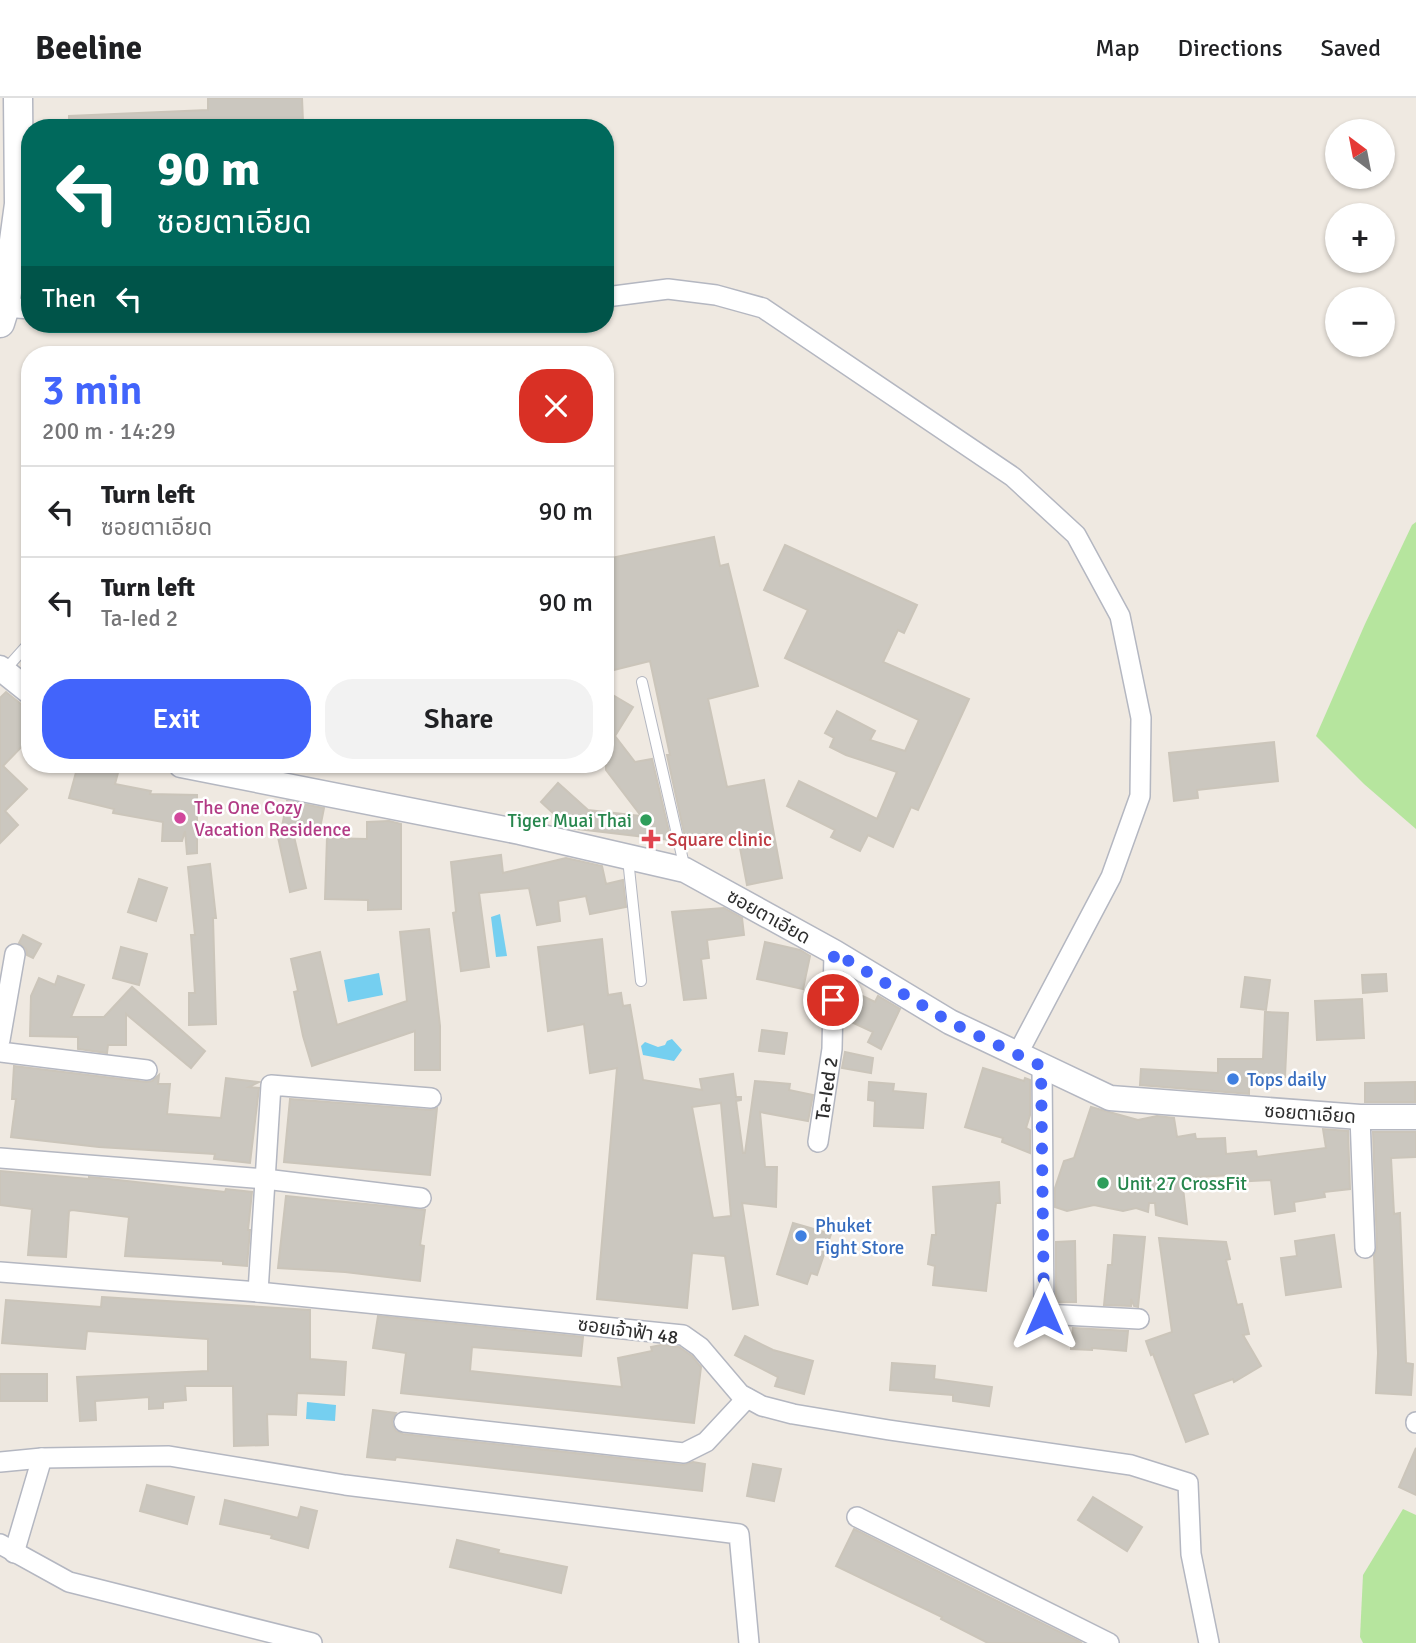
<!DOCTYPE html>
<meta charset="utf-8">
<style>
body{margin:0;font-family:Signika,"Noto Sans Thai",sans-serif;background:#f2f2f2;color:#202124;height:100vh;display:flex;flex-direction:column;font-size:26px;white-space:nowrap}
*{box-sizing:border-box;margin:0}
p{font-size:23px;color:#757577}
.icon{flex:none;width:38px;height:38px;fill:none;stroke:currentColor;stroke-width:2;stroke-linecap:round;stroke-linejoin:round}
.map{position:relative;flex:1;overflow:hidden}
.details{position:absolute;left:21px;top:248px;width:593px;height:427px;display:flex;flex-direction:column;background:#fff;border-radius:28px;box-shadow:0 2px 5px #0004}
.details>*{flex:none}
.guide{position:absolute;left:21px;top:21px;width:593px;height:214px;border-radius:28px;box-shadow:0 2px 5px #0004;background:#00695c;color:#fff;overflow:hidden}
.needle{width:46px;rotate:328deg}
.tools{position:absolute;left:1325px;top:21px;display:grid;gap:14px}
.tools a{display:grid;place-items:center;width:70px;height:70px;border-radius:50%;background:#fff;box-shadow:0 2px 5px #0004;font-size:35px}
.pin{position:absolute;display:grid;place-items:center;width:60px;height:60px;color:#fff;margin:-30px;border:4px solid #fff;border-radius:50%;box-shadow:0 2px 7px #0007}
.me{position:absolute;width:77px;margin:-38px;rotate:0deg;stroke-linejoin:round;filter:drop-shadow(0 0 5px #0008)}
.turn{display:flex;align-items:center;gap:24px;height:147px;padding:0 21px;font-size:32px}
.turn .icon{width:91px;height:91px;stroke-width:2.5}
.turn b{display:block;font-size:49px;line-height:60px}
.then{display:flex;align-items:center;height:66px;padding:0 21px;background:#0003;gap:14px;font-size:26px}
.round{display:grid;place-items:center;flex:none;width:74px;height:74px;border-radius:28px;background:#f2f2f2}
.overview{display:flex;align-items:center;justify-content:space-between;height:119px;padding:0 21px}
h1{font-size:42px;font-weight:600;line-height:52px;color:#4264fb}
.cta{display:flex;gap:14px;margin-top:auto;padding:14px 21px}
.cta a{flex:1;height:80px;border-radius:28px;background:#4264fb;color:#fff;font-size:28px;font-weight:600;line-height:80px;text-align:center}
.cta a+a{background:#f2f2f2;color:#202124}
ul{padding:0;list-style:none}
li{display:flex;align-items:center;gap:21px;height:91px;padding:0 21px;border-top:2px solid #e0e0e0}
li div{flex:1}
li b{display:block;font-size:26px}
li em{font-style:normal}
header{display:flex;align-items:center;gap:42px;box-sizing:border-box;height:98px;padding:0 35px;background:#fff;border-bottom:2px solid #e0e0e0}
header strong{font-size:33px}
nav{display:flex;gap:38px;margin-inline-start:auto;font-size:24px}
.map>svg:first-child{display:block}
.green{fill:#b6e59e}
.water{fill:#75cff0}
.building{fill:#cbc7bf;stroke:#cbc5ba;stroke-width:2;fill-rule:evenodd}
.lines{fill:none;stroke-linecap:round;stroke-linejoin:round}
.service-casing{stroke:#b4b7c1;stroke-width:12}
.minor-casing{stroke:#b4b7c1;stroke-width:22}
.tertiary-casing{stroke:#b4b7c1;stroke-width:27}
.secondary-casing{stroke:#b4b7c1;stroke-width:31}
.service{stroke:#fff;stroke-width:10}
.minor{stroke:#fff;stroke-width:19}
.tertiary{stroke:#fff;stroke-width:24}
.secondary{stroke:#fff;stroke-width:28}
.route{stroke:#4264fb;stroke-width:12;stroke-dasharray:0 21.6}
.hotel-dot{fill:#d1479c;stroke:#fff;stroke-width:2.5}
.leisure-dot{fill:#2e9e5b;stroke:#fff;stroke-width:2.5}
.health-dot{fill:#e0444e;stroke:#fff;stroke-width:2.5}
.shop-dot{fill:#3f7fe0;stroke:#fff;stroke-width:2.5}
.labels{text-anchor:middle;stroke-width:5;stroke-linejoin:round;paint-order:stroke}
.hotel-label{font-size:19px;fill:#b23c85;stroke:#fff;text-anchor:start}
.leisure-label{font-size:19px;fill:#27864d;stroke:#fff;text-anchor:end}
.health-label{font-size:19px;fill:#be3a42;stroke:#fff;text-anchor:start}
.street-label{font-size:19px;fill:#2e2e2e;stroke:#fff}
.shop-label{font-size:19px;fill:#366cbe;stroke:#fff;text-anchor:start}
</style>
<header>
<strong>Beeline</strong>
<nav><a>Map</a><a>Directions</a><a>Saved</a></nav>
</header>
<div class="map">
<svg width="1416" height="1545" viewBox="0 0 1416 1545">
<rect width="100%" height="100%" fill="#efe9e1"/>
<g class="green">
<polygon points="1416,424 1416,731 1364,686 1316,638 1365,526 1412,427"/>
<polygon points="1403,1411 1416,1417 1416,1545 1363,1545 1360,1539 1363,1477"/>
</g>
<g class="water">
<polygon points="500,816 507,858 496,859 491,819"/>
<polygon points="379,875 383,897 348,904 344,882"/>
<polygon points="672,941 682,952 674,963 643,957 641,948 645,944 658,949 665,947 667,943"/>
<polygon points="307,1304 336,1307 335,1323 306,1321"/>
</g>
<g class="building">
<polygon points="208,0 302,0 303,24 198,30 69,30 69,18 208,12"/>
<polygon points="714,439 720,468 728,466 758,588 708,601 727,689 764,682 782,780 747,787 738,739 702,746 686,744 667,657 670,657 650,563 606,574 606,461"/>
<polygon points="785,447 917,507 904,535 898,532 883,564 969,601 918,712 911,709 893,749 868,737 860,753 831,739 835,732 787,708 799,683 877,721 897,674 846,657 830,649 834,640 825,635 837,613 875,633 870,642 905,653 919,622 785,560 808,512 764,492"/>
<polygon points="606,593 633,609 615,638 635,664 652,661 671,742 569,730 541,704 558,685 588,712 641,718 606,672"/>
<polygon points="6,594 21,606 30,609 30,640 3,668 27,691 5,713 18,727 0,745 0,600"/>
<polygon points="1274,644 1278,683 1197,692 1198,700 1174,703 1169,655"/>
<polygon points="78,667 104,667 119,671 115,686 151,693 150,696 197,697 197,755 187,756 185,733 182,743 162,743 163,724 113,715 114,711 69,700"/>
<polygon points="287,703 324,710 319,735 292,730 306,790 290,794 278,739 280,739"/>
<polygon points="389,723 401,726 401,811 368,812 368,802 325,801 327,740 367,741 367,724"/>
<polygon points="501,757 503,775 566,760 602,768 606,786 623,782 626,809 590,816 586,798 558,803 560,823 537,827 529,790 479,795 489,869 461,873 453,815 456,814 451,764"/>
<polygon points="210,766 216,820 213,820 216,926 189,927 189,895 195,895 191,837 195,837 188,769"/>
<polygon points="139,781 167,790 156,823 128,814"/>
<polygon points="724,810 742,820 744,837 707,842 709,860 701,861 706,900 684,902 672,814"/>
<polygon points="429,831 440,928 440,972 415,972 415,933 312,968 303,938 294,894 298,893 291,861 320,854 337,927 407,903 400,834"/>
<polygon points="23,837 41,846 33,860 27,857 26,851 19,845"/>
<path d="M 602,841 L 608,897 L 621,895 L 623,908 L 630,907 L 643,982 L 702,992 L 700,981 L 733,976 L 736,999 L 741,999 L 741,1002 L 736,1003 L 743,1055 L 745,1055 L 755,983 L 790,986 L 789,992 L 813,997 L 808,1023 L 760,1014 L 765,1069 L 777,1069 L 776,1109 L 742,1105 L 758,1207 L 733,1211 L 725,1158 L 692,1155 L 687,1210 L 597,1201 L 617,970 L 590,975 L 584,926 L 548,933 L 538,849 ZM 721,1005 L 731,1118 L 713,1120 L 692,1009 Z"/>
<polygon points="765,844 800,852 810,858 803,891 757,881"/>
<polygon points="121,849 147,856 139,887 113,880"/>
<polygon points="1386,876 1387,893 1363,895 1362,877"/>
<polygon points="58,878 84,887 71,919 104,919 132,889 205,953 191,970 126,916 126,947 108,947 107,955 78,951 78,939 30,938 31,898 39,880 55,887"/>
<polygon points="1245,879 1270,882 1266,912 1241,909"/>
<polygon points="852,893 875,904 878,898 900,911 881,951 868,944 873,934 845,921 845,906"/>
<polygon points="1362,901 1364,940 1317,942 1315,903"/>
<polygon points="1265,914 1288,915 1285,979 1249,978 1249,996 1140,987 1141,971 1218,975 1218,961 1263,961"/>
<polygon points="762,932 787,935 784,956 759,953"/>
<polygon points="845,954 873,960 871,975 842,970"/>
<polygon points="14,968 146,984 152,983 159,977 158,986 170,986 167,1016 221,1020 226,980 259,984 249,989 259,990 250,1065 214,1061 215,1056 99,1049 11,1039 16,1001 12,1001"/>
<polygon points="983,970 1024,983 1025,980 1030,982 1030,1017 1026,1030 1030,1032 1030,1055 1002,1044 1003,1040 965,1029"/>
<polygon points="869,984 894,986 893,993 926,996 923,1030 874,1028 875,1003 868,1002"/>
<polygon points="1415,984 1415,1004 1365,1004 1365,985"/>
<polygon points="290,1001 430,1012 437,1010 430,1077 284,1064"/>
<polygon points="1091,1009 1138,1022 1157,1018 1174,1020 1177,1039 1195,1036 1196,1041 1225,1040 1226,1056 1256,1053 1257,1059 1326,1050 1323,1031 1348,1033 1350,1091 1324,1094 1325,1099 1294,1104 1295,1113 1275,1116 1271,1082 1232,1084 1231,1077 1182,1080 1187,1126 1156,1117 1155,1105 1149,1105 1148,1114 1136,1110 1123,1113 1094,1107 1067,1113 1055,1109 1055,1090 1064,1063 1074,1060"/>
<polygon points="1373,1034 1416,1034 1416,1059 1391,1060 1394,1116 1400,1115 1406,1265 1413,1266 1411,1297 1376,1295 1378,1255 1374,1158 1377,1150"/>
<polygon points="0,1073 89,1081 89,1079 100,1080 225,1094 226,1091 252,1094 248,1132 250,1132 247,1168 223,1166 223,1163 125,1158 129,1119 72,1112 69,1113 66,1159 28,1157 32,1111 0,1107"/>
<polygon points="999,1084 1000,1105 996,1105 986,1193 933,1187 935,1168 928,1166 932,1137 936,1137 933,1089"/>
<polygon points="286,1098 425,1112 420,1147 424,1148 420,1183 345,1174 278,1170"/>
<polygon points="793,1125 831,1136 817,1177 811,1175 807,1186 777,1176"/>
<polygon points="1114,1137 1145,1139 1138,1209 1134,1208 1131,1201 1131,1208 1104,1207 1108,1167 1112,1167"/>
<polygon points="1334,1137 1341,1189 1286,1197 1281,1160 1297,1158 1295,1143"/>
<polygon points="1159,1140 1226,1144 1230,1161 1226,1162 1237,1207 1242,1206 1249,1236 1243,1237 1261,1268 1234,1284 1233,1281 1193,1296 1208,1336 1186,1344 1153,1256 1151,1257 1146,1243 1172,1234"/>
<polygon points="1075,1143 1076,1204 1056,1204 1056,1144"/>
<polygon points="102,1199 310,1212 310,1261 346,1264 344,1297 297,1295 296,1317 267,1316 268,1347 234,1348 233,1288 185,1288 186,1302 163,1304 163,1310 149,1311 149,1299 95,1303 96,1322 80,1323 77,1279 208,1273 208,1241 87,1233 85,1251 2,1245 6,1202 101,1209"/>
<polygon points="378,1218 583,1239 581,1258 472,1249 470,1273 622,1289 618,1260 652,1253 651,1249 661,1247 679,1249 692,1258 701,1269 694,1325 401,1295 406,1255 373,1250"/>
<polygon points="1073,1230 1128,1233 1126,1253 1092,1250 1092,1252 1071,1251"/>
<polygon points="745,1238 773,1252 813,1263 804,1296 775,1288 778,1279 735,1257"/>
<polygon points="892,1265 935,1268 934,1281 992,1289 989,1308 953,1303 953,1297 890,1292"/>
<rect x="0" y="1276" width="47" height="27"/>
<polygon points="373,1312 396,1315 392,1322 393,1328 396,1333 403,1336 683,1367 693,1364 705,1366 702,1393 396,1359 395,1362 367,1359"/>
<polygon points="1416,1350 1416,1397 1399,1389"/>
<polygon points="753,1366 781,1371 774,1403 747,1398"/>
<polygon points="147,1387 194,1399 187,1426 140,1413"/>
<polygon points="1093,1399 1142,1429 1127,1453 1078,1422"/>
<polygon points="225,1402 298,1420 301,1409 317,1413 308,1450 271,1440 272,1437 220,1426"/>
<polygon points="854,1431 977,1493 1082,1545 988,1545 941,1521 942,1519 836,1468"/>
<polygon points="457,1442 499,1452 498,1455 567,1469 561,1495 450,1469"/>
</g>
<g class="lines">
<g class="service-casing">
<g id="service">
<polyline points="4,573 30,544"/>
<polyline points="642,584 685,771"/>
<polyline points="628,761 641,883"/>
</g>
</g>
<g class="minor-casing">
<g id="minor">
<polyline points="606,199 668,191 716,197 763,210 1013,379 1076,437 1120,518 1141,620 1140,698 1111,779 1017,957"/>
<polyline points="5,209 30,211"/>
<polyline points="0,942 15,856"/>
<polyline points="0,954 147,972"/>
<polyline points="1042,968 1044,1216 1139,1221"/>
<polyline points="1360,1019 1365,1150"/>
<path id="s1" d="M 818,1044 L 832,951 L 834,854"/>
<polyline points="0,1060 265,1081 421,1100"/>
<polyline points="0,1174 258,1194 683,1237 700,1249 740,1296 762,1308 793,1316 889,1332 1131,1367 1188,1385 1191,1456 1209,1545"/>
<polyline points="258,1194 271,987 431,1000"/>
<polyline points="404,1324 684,1355 706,1344 747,1300"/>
<polyline points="1416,1325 1416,1324"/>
<polyline points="0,1364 42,1360 169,1358 345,1387 739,1436 749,1545"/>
<polyline points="857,1419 1109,1545"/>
<polyline points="0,1446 69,1484 312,1545"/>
<polyline points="14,1455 42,1360"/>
</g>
</g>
<g class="tertiary-casing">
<g id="tertiary">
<polyline points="0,570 30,594"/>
<polyline points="181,667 520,734 685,772 834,854 950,924 1110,1000 1360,1019 1416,1019"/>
</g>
</g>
<g class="secondary-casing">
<polyline id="secondary" points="0,225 5,209 19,106 18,0"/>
</g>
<use href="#service" class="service"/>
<use href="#minor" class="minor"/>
<use href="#tertiary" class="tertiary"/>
<use href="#secondary" class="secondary"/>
</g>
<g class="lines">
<polyline class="route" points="833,902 834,854 950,924 1041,968 1044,1216"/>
</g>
<circle class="hotel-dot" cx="180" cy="720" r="7"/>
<g class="leisure-dot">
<circle cx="646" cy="722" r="7"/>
<circle cx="1103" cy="1085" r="7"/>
</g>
<path class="health-dot" d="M647.5 730.5h7v7h7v7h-7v7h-7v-7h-7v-7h7z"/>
<g class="shop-dot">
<circle cx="1233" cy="981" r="7"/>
<circle cx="801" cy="1138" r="7"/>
</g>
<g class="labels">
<g class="hotel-label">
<text x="194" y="716">The One Cozy<tspan x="194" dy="22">Vacation Residence</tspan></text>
</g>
<g class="leisure-label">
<text x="632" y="729">Tiger Muai Thai</text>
<text x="1117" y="1092" text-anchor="start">Unit 27 CrossFit</text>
</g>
<g class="health-label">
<text x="667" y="748">Square clinic</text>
</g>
<g class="street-label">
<text transform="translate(769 818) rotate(29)" y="7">ซอยตาเอียด</text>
<text dy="7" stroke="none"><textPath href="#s1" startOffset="54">Ta-Ied 2</textPath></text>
<text transform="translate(1310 1015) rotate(4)" y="7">ซอยตาเอียด</text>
<text transform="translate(628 1232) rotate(8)" y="7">ซอยเจ้าฟ้า 48</text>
</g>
<g class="shop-label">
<text x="1247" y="988">Tops daily</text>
<text x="815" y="1134">Phuket<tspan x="815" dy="22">Fight Store</tspan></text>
</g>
</g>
</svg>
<div class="tools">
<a><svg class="needle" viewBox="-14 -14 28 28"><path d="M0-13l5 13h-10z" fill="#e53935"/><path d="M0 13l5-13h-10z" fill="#757577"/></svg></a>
<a>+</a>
<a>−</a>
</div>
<div class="pin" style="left:833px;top:902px;background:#d93025"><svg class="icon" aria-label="arrive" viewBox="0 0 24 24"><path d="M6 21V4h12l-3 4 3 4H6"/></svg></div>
<svg class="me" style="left:1044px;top:1216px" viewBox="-20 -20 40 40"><path d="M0-17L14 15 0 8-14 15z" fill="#4264fb" stroke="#fff" stroke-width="4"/></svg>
<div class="guide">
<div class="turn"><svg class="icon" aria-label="left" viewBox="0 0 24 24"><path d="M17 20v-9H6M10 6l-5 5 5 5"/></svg><div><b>90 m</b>ซอยตาเอียด</div></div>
<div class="then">Then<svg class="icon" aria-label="left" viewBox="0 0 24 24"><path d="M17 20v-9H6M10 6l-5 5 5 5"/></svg></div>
</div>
<section class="details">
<div class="overview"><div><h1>3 min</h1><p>200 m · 14:29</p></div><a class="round" style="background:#d93025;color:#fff"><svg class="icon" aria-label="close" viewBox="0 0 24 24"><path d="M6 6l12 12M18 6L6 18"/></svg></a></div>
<ul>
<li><svg class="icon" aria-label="left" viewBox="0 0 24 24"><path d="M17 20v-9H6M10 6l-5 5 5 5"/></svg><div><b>Turn left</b><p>ซอยตาเอียด</p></div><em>90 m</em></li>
<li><svg class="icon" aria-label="left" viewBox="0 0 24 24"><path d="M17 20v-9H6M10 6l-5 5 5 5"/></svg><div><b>Turn left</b><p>Ta-Ied 2</p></div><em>90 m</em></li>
</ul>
<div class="cta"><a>Exit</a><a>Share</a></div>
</section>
</div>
